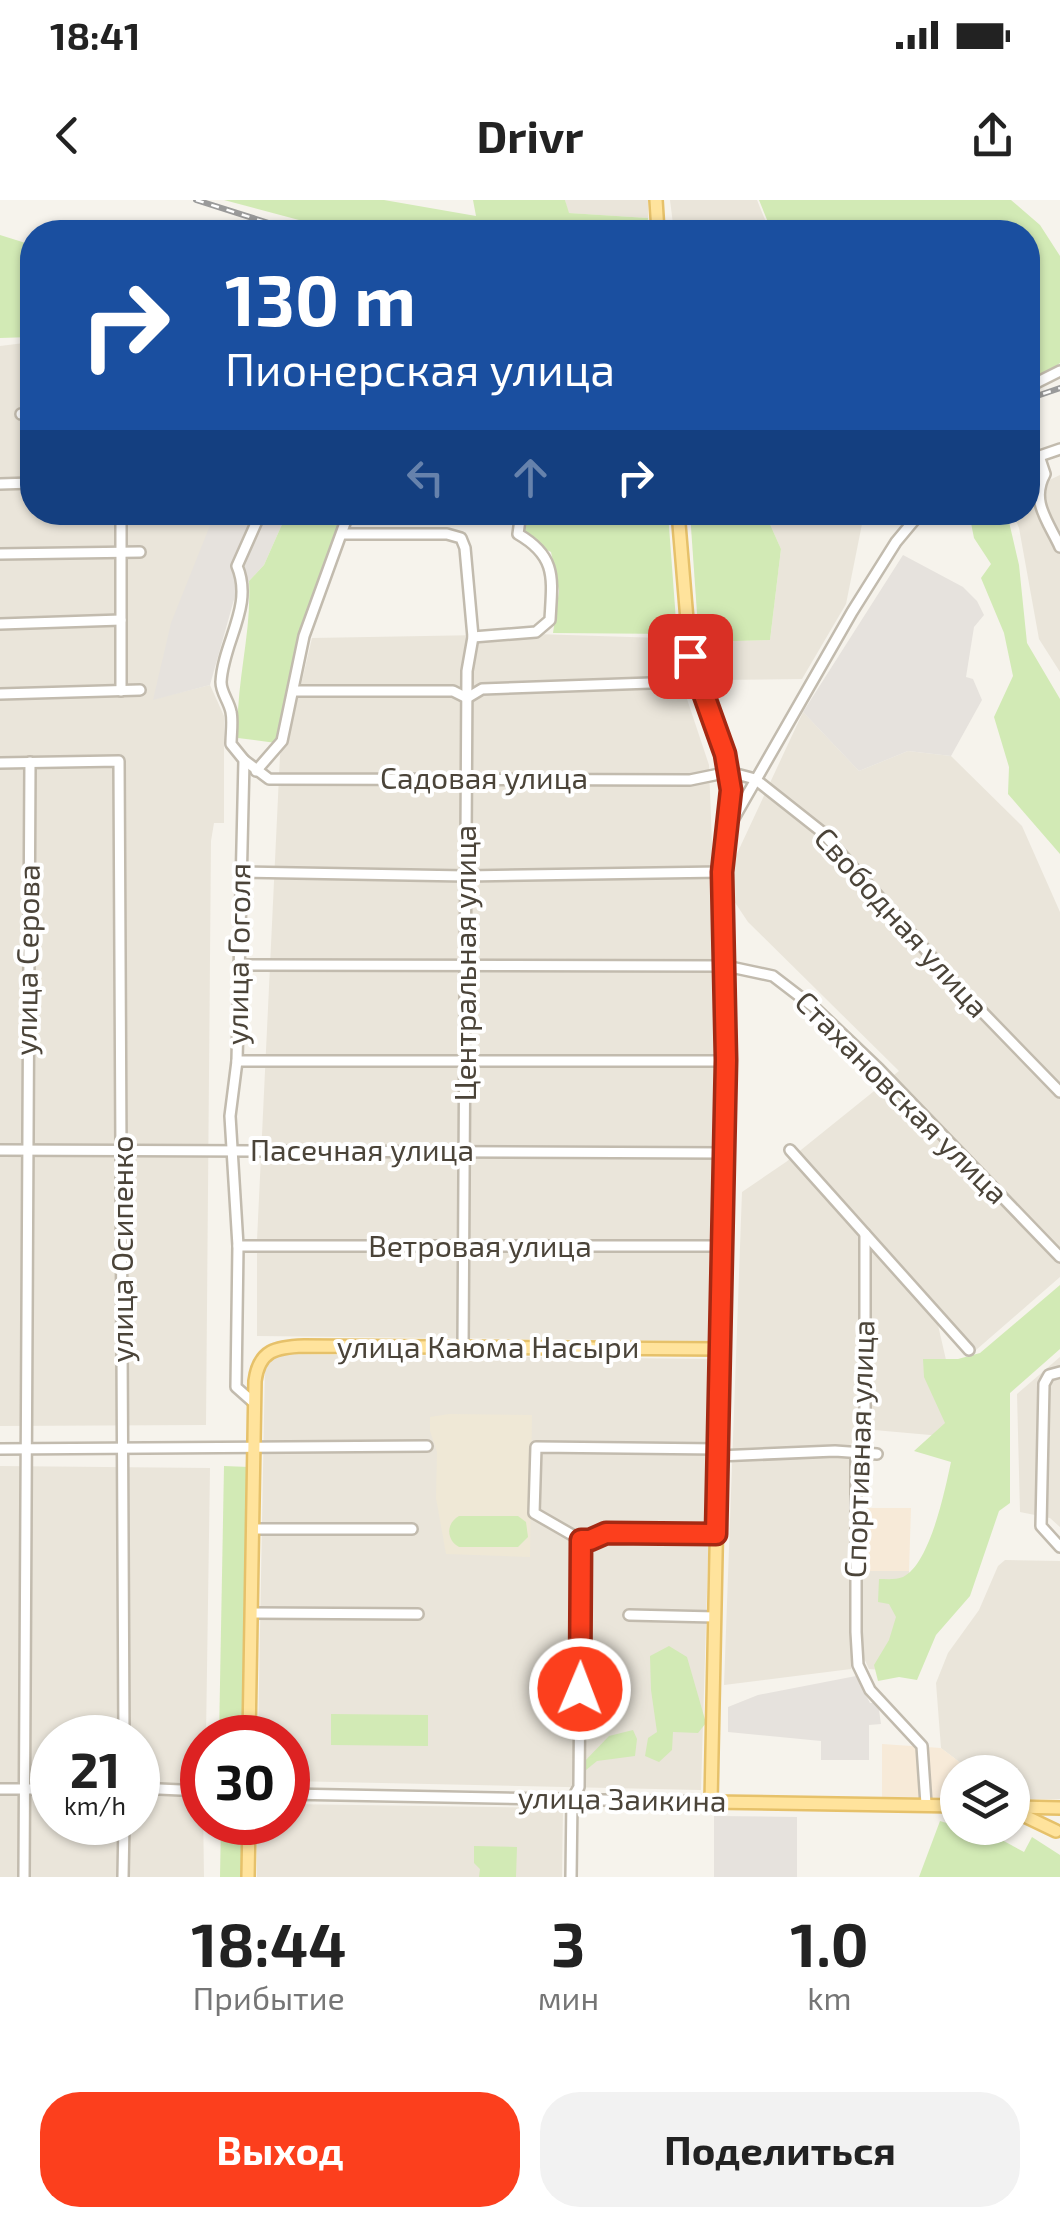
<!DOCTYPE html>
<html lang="ru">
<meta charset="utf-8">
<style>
body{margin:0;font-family:"Exo 2",sans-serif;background:#f2f2f2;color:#222;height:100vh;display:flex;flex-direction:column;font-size:38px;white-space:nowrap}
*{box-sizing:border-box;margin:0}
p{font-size:32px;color:#767676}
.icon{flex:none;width:55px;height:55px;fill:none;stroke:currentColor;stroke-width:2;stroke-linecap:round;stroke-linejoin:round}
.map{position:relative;height:1677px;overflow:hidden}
.sheet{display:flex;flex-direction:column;background:#fff;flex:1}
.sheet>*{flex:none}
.guide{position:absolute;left:20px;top:20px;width:1020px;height:305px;border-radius:40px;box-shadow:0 2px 8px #0004;background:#1a4fa0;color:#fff;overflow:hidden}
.fabs{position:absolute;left:940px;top:1555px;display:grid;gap:20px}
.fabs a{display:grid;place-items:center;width:90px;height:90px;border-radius:50%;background:#fff;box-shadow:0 2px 8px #0004;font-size:50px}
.speed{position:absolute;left:30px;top:1515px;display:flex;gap:20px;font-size:50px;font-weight:700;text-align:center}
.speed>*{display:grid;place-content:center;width:130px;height:130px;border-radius:50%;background:#fff;box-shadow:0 2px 8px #0004;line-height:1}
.speed small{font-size:25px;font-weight:400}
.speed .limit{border:15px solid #d22;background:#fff;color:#111}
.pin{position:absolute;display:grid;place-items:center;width:85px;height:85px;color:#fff;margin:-42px;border-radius:20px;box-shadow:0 5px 15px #0006}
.me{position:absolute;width:110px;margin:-55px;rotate:1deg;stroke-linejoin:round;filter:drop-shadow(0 0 8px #0008)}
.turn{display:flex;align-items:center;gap:35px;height:210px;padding:0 40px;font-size:45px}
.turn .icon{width:130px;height:130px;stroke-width:2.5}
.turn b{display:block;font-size:70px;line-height:85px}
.lanes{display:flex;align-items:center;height:95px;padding:0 40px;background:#0003;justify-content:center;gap:50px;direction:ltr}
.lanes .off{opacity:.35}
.eta{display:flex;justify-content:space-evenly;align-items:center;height:170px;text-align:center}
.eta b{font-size:60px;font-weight:700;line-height:70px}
.action{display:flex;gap:20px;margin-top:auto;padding:20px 40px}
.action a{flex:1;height:115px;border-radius:40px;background:#fc3f1d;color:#fff;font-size:40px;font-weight:700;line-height:115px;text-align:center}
.action a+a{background:#f2f2f2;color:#222}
.status{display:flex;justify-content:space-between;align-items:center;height:70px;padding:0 50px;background:#fff;direction:ltr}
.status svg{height:28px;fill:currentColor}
header{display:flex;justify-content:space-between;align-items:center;height:130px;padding:0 40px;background:#fff;font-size:45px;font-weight:700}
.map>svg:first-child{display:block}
.residential{fill:#eae5da;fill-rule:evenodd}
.commercial{fill:#f7ead8}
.industrial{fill:#e6e2dd}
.education{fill:#efe8d6}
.green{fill:#d2eab5}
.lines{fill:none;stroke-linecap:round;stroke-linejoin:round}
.minor-casing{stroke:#c2bbae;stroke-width:14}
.major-casing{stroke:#e6c16a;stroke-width:16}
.minor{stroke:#fff;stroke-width:9}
.major{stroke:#ffe39c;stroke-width:11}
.rail-casing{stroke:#9a9a9a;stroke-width:6}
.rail{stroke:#fff;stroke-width:2.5;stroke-dasharray:8;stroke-linecap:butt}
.route-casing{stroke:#a42913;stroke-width:25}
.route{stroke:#fc3f1d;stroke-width:18}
.labels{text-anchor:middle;stroke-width:8;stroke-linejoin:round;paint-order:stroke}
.street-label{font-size:30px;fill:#4b4439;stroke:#fff}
</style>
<div class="status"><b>18:41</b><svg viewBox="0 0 49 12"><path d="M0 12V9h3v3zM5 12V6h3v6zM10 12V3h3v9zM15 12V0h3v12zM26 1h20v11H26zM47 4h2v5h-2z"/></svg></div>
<header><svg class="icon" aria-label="back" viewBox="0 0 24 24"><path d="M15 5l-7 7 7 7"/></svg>Drivr<svg class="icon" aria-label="share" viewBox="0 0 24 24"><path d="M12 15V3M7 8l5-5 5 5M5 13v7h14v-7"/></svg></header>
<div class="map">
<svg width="1060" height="1677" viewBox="0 0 1060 1677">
<rect width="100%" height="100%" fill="#f6f3ec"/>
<g class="residential">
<polygon points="565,0 648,0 648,18 568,13"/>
<polygon points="670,0 757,0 770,32 674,32"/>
<polygon points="32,142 32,312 215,313 154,499 210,485 224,516 224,623 214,623 211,641 206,1225 0,1226 0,146"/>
<polygon points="1033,265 1043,283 1060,275 1060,472 1039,439 1019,328 1013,313 1028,312 1028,267"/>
<polygon points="765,313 844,313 840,319 862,324 846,404 802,479 711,480 699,442 770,440 781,349"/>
<polygon points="536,434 661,438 671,488 686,496 709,565 715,725 711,1141 257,1136 257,1040 280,555 291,527 312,438"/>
<polygon points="803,512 859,571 908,551 951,556 1022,626 1060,712 1060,1077 976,1150 932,1099 964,1238 874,1230 853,1257 851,1469 724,1485 742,992 786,962 899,871 748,722 734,701 734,660"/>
<polygon points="276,1154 714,1159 701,1590 288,1581 288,1538 258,1538 265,1163"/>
<polygon points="1060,1157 1060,1327 1050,1318 1020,1312 1017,1194"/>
<path d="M 0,1266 L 210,1268 L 206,1537 L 202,1538 L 204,1677 L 0,1677 ZM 52,1538 L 138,1538 L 138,1622 L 52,1622 Z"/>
<polygon points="1005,1360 1060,1361 1060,1599 1013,1599 1012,1572 970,1570 941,1548 936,1483 948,1453 979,1410 998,1366"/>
<polygon points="861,1371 909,1371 911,1441 895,1471 869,1469 863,1456"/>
<polygon points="288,1604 563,1608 562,1677 257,1677 257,1623 288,1622"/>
</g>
<g class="commercial">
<polygon points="861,1308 911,1308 909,1371 861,1371"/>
<polygon points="882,1544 941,1548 970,1570 981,1572 958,1572 957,1598 882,1597"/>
</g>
<g class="industrial">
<polygon points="215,313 287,313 264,365 235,396 210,485 153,500 171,423"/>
<polygon points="903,355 963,387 977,401 984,415 974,427 966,477 973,479 982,500 951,556 908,551 859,571 803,512"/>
<polygon points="856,1476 870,1503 878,1503 881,1524 869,1525 869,1560 821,1560 821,1541 728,1532 728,1507 758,1495"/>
<polygon points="714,1616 797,1617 797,1677 714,1677"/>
</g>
<polygon class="education" points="449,1214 532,1215 530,1357 446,1354 436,1298 437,1252 430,1231 430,1217"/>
<g class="green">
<polygon points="224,0 384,0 476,16 473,0 565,0 569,13 648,18 647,32 344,32"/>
<polygon points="759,0 1011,0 1040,25 1060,56 1060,163 1035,183 1028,184 1028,32 772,32"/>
<polygon points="0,35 32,45 32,137 0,138"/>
<path d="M 287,313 L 345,313 L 320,379 L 297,452 L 282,528 L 276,543 L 238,538 C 235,485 252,434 249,381 L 264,365 Z"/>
<polygon points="524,313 668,313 677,434 553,433 559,391 551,352 520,337"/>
<polygon points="690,313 765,313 781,349 770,440 699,442"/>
<polygon points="969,313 1007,313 1019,365 1027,443 1060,499 1060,654 1008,594 1009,567 994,517 1013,476 1004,433 981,378 991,364 974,338"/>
<path d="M 1060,1085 L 1060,1149 L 1010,1193 L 1010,1303 L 999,1311 L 970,1396 L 936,1435 L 917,1480 L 899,1477 L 878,1481 L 874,1465 L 889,1440 L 896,1417 L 889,1404 L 878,1402 L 879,1379 C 886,1379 896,1380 903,1377 C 930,1364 945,1290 951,1262 L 914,1251 L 945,1223 L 924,1177 L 923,1159 L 958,1159 L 980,1153 Z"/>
<polygon points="224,1266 249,1267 244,1537 219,1538"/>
<path d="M 459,1316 L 518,1316 L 526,1322 L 528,1337 L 518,1347 L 459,1347 C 446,1340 446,1323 459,1316 Z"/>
<polygon points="669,1446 687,1457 706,1523 698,1533 673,1532 672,1550 659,1562 645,1556 648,1538 657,1532 651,1490 650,1456"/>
<polygon points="331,1514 428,1515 428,1546 331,1545"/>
<polygon points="633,1530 637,1539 635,1556 597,1561 586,1570 583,1563 609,1536"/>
<polygon points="940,1621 1002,1640 1024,1652 1032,1637 1060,1655 1060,1677 919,1677"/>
<polygon points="221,1623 242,1623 242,1677 220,1677"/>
<polygon points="474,1646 517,1647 516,1677 479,1677 480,1669 474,1663"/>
</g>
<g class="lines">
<g class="minor-casing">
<g id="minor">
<polyline points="1028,187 1060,171"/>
<polyline points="21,214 32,214"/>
<path d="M 1039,256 L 1045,274 C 1030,301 1048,321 1060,347"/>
<polyline points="1028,260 1060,249"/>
<polyline points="0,284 32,283"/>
<polyline points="344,334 447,334 461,338 465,348 473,437 467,471 463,1149"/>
<polyline points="0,354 140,352"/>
<polyline points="0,424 121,420"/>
<path d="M 473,437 L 536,432 L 550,420 C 552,380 558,357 518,334 L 521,312"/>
<polyline points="121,491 121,312"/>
<polyline points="294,491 453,491 467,498 482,489 679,482 695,477"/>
<polyline points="0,494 140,490"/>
<polyline points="244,560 269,579 690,580 729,572 755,579 822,632 960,789 1060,892"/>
<polyline points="0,563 119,561 124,1538"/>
<polyline points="256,571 282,541 304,436 349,312"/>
<polyline points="730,625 852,412 896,342 921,312"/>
<polyline points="240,672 466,676 721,672"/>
<polyline points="238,765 726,766 773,776 816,809 879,869 1060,1057"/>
<polyline points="237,861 726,861"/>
<polyline points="0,950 724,953"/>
<polyline points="790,950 969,1150"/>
<polyline points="865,1034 865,1225 856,1259 856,1432 858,1465 870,1490 922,1546 926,1604"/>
<polyline points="238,1046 722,1046"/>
<polyline points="1060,1172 1049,1175 1044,1184 1041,1326 1060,1347"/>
<path d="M 254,1203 L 236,1187 L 238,1046 L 230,916 L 237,861 L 244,560 L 231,544 C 231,534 233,521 231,512 C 229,501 221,493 221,482 C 223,442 254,406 237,366 L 261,312"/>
<polyline points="0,1249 427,1246"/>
<polyline points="718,1256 835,1251 877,1254"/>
<polyline points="252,1329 412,1329"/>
<polyline points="716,1334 606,1333 590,1340 581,1340 534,1313 536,1247 718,1249"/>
<polyline points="251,1413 418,1414"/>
<polyline points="629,1415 715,1417"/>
<polyline points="138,1588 202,1591"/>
<polyline points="0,1589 52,1589"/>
<polyline points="288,1594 711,1602"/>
<polyline points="24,1677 30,562"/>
<polyline points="123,1677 124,1622"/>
<polyline points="571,1677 572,1599 579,1587 581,1340"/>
</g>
</g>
<g class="major-casing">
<g id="major">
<polyline points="656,0 658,32"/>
<polyline points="678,312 690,456 725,554 731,590 721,672 726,861 711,1602 958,1606"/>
<path d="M 249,1538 L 255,1181 C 259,1150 276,1147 304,1146 L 720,1149"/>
<polyline points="1014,1607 1060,1608"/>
<polyline points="1012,1610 1056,1631"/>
<polyline points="248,1677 249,1622"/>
</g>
</g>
<use href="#minor" class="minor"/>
<use href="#major" class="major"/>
<g class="rail-casing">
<g id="rail">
<polyline points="196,0 297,32"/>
<polyline points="1028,199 1060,188"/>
</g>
</g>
<use href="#rail" class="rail"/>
</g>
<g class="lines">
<g class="route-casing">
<polyline id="route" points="580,1489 581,1340 590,1340 606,1333 716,1334 726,860 722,672 731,590 725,554 690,456"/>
</g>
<use href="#route" class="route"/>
</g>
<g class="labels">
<g class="street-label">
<text x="484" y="589">Садовая улица</text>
<text transform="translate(901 723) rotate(48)" y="10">Свободная улица</text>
<text transform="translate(239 754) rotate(-89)" y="10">улица Гоголя</text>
<text transform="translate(28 760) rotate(-89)" y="10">улица Серова</text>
<text transform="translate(466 763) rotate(-90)" y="10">Центральная улица</text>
<text transform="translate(901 898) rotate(45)" y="10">Стахановская улица</text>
<text x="362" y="961">Пасечная улица</text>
<text x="480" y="1057">Ветровая улица</text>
<text transform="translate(123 1049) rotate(-90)" y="10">улица Осипенко</text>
<text x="488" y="1158">улица Каюма Насыри</text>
<text transform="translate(860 1249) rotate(-88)" y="10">Спортивная улица</text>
<text transform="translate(622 1600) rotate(1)" y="10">улица Заикина</text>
</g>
</g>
</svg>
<div class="fabs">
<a><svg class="icon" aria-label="layers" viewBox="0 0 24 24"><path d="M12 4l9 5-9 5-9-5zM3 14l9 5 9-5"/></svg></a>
</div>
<div class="speed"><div>21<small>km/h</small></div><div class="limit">30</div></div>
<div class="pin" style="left:690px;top:456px;background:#d93025"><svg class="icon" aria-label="arrive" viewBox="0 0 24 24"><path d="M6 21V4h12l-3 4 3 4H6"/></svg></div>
<svg class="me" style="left:580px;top:1489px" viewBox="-20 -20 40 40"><circle r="17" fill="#fc3f1d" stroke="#fff" stroke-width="3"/><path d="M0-11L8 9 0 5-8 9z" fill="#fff"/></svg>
<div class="guide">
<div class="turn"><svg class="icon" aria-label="right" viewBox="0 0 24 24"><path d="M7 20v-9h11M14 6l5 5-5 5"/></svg><div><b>130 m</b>Пионерская улица</div></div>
<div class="lanes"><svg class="icon off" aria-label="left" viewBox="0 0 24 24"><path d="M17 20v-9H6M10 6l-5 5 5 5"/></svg><svg class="icon off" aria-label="ahead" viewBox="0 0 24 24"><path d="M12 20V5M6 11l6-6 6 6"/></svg><svg class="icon" aria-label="right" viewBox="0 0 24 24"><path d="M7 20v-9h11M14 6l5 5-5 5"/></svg></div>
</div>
</div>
<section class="sheet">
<div class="eta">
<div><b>18:44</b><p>Прибытие</p></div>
<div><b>3</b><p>мин</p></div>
<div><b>1.0</b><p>km</p></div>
</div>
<div class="action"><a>Выход</a><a>Поделиться</a></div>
</section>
